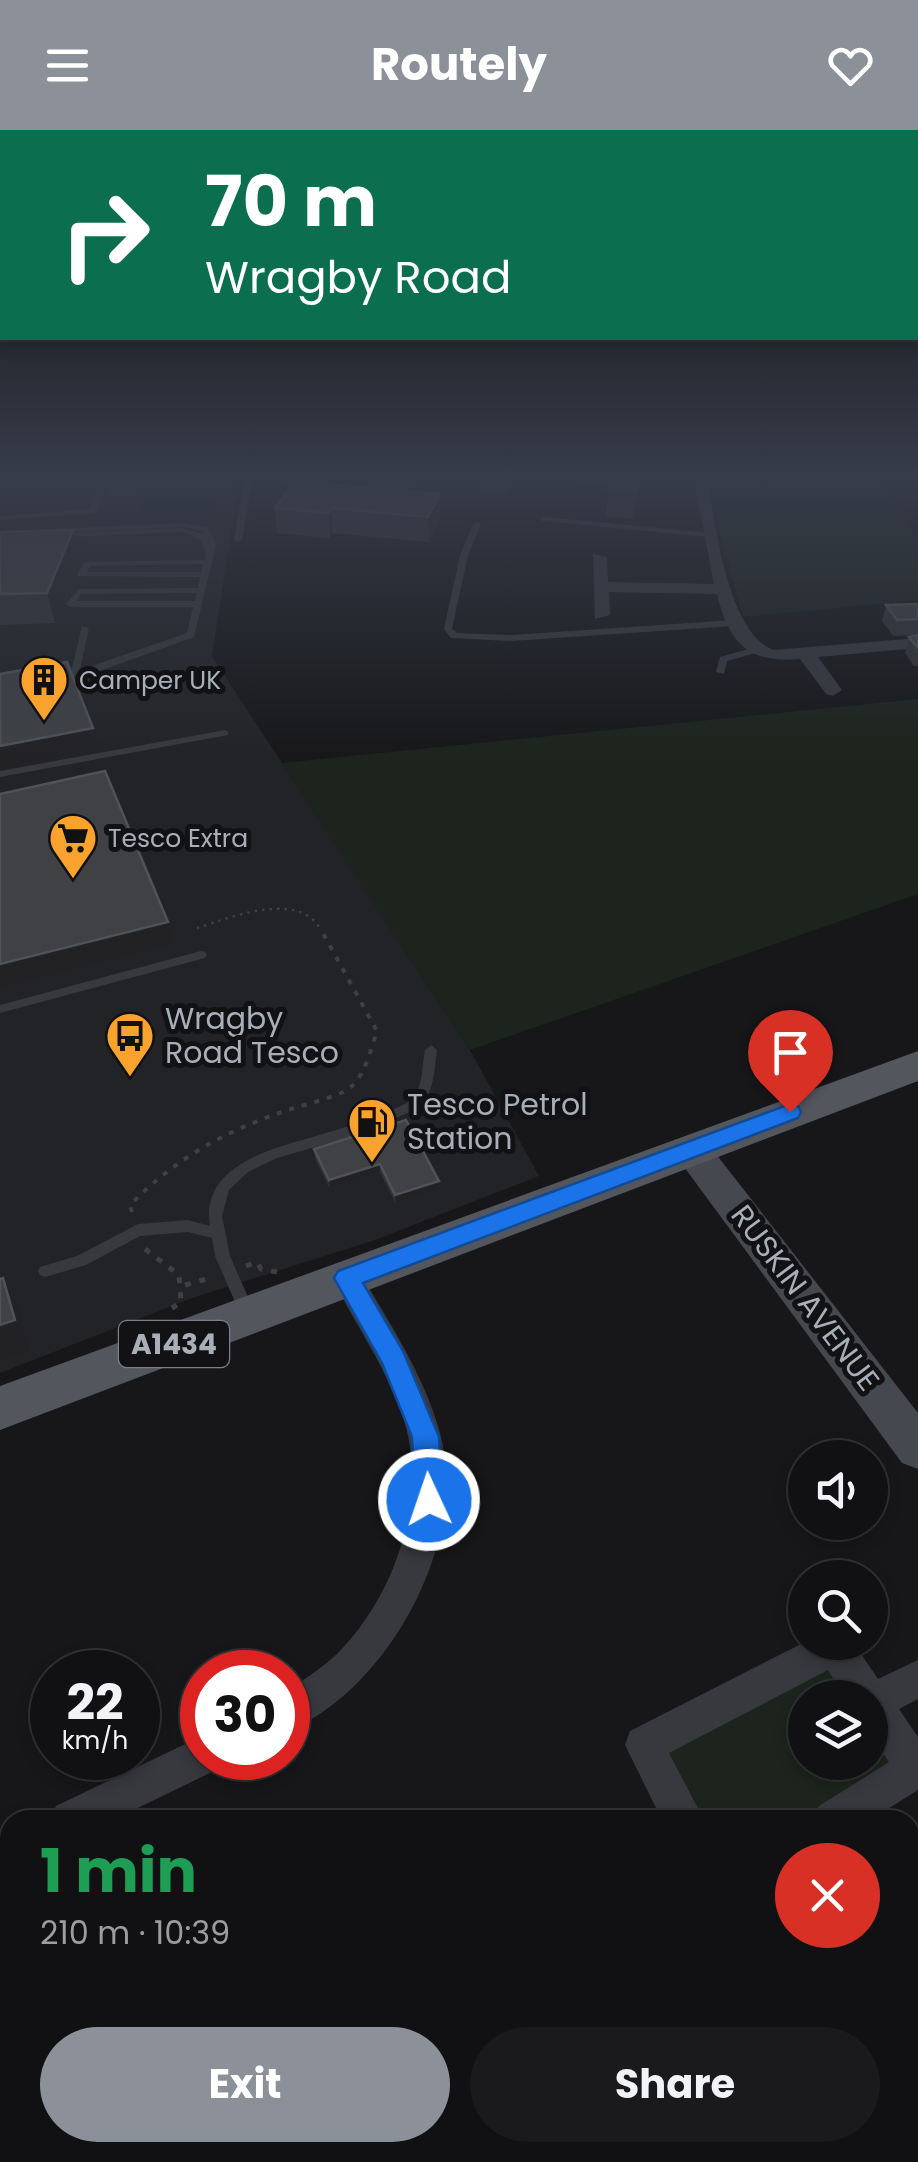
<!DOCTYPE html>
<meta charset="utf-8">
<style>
body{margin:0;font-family:Poppins,sans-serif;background:#1a1a1c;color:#f1f3f6;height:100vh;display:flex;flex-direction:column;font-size:38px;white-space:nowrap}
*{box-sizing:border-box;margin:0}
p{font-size:32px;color:#9c9da0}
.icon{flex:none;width:55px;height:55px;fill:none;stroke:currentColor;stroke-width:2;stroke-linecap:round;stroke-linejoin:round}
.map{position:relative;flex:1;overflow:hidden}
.drawer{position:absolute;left:0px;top:1680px;width:920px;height:352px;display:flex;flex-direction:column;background:#111113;border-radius:30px 30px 0 0;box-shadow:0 5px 15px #0003,0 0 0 2px #303133}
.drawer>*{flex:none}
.guide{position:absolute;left:0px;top:0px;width:920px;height:210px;box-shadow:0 5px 15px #0003,0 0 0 2px #303133;background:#0b6e4f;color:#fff;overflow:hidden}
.buttons{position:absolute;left:788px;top:1310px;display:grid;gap:20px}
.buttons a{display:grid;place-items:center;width:100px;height:100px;border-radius:50%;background:#111113;box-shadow:0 5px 15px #0003,0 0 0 2px #303133;font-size:50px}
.speed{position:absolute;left:30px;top:1520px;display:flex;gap:20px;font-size:50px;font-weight:700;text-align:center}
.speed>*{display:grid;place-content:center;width:130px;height:130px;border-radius:50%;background:#111113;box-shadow:0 5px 15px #0003,0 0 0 2px #303133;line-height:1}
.speed small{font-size:25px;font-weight:400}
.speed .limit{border:15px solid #d22;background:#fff;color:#111}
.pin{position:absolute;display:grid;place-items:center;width:85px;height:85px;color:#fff;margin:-102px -42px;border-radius:50% 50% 50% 0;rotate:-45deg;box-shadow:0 0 10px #0007}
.pin .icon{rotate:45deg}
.me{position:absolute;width:110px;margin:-55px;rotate:357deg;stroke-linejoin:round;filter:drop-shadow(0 0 8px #0008)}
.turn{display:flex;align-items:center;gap:35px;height:210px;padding:0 40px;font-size:45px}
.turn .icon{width:130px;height:130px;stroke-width:2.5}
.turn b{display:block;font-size:70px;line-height:85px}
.round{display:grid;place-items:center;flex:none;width:105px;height:105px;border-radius:52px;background:#1a1a1c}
.headline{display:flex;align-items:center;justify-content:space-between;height:170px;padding:0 40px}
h1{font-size:60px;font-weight:700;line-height:75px;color:#1e9e55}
.button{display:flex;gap:20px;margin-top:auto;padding:20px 40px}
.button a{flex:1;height:115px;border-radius:60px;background:#8c9099;color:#fff;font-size:40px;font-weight:700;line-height:115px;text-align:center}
.button a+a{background:#1a1a1c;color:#f1f3f6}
header{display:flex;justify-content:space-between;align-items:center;height:130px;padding:0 40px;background:#8c9099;color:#fff;font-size:45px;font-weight:700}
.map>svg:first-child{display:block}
.built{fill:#222326}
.green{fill:#1c241d}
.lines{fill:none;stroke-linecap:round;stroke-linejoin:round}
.path-far2{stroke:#3d4045;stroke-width:2.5;stroke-dasharray:2.5 5;stroke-linecap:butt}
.path-far1{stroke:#3d4045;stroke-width:4;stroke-dasharray:5 8;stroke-linecap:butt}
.path{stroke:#3d4045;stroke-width:5;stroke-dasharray:6 9;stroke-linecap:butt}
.lane{fill:#37393e;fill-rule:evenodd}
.street{fill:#37393e;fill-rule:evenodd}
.secondary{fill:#45484e;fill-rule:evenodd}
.primary{fill:#53565d;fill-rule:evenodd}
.wall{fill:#323337}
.shaded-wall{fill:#222225}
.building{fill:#3f4145;stroke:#4f5257;stroke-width:2.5}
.route{fill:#1a73e8;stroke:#114b97;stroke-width:2.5}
.labels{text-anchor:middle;stroke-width:10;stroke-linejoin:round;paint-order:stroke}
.far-poi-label{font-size:25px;fill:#a8afb9;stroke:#121214;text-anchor:start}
.shield{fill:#121214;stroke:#7b8088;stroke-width:2.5}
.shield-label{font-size:28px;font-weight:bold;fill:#a8afb9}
.poi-label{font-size:30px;fill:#a8afb9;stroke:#121214;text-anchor:start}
.street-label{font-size:30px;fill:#a8afb9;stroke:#121214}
</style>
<header><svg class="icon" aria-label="menu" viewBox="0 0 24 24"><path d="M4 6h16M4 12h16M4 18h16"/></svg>Routely<svg class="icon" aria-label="heart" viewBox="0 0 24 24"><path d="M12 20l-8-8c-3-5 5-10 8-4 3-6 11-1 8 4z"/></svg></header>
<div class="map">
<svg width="918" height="2032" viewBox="0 0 918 2032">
<rect width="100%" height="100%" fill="#171719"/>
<polygon class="built" points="0,345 240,345 212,526 470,920 539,1046 375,1110 192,1168 0,1243"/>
<g class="green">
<polygon points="149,345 224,345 217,379 139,383"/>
<polygon points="704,345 878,345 918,410 918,470 743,487"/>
<polygon points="918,569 918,764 470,920 281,633"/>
<polygon points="834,1517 868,1567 805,1568 805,1632 870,1632 870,1570 916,1638 833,1690 684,1690 644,1615"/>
</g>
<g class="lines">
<path class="path-far2" d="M 197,798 C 230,788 298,759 321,800"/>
<path class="path-far1" d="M 132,1082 L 130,1075 C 174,1030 220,1004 279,983 C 297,976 338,968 351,957 C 366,944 371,918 377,901 L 320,798"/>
<g class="path">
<polyline points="145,1119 179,1145 181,1172 171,1179"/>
<polyline points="246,1136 257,1132 261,1139 277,1142"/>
<polyline points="185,1155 214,1147"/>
</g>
<g class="lane">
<polygon points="245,345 253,345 242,410 238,412 234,410"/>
<polygon points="102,351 106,353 96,383 0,390 0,386 90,379 94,365 46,365 42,363 46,361 96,361 98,355 0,357 0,353"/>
<polygon points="544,387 710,403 714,405 710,407 541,391 541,387"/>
<polygon points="477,392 481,394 468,425 452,499 457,503 512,505 733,490 737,493 733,496 512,511 451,508 444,499 460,425 473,394"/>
<path d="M 185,393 L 209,398 L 216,415 L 194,507 L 97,542 L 52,550 L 52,546 L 71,542 L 82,496 L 89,498 L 80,540 L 187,503 L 193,477 L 70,477 L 66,474 L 79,459 L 198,458 L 200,447 L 78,446 L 77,444 L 85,432 L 205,430 L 206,423 L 199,408 L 181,402 L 71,407 L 59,413 L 56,413 L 56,409 L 69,403 L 181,398 L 204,404 L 203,402 L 185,397 L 31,404 L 28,404 L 28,400 ZM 203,434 L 201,442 L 87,442 L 90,436 ZM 197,463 L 195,471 L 76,471 L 81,464 Z"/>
<polygon points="756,517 760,520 759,522 727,531 724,544 716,542 720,527"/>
<polygon points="225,600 228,601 228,605 0,647 0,641"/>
<polygon points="201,821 205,822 207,825 205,828 0,883 0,875"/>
<path d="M 431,915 L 437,920 C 434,941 435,963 417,979 L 353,1006 L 277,1028 L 248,1042 L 229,1060 L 222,1086 L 230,1126 L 255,1183 L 252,1188 L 247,1189 L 242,1188 L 215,1126 L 212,1108 L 188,1102 L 140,1106 L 86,1135 L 45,1147 L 40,1145 L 38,1141 L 40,1137 L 77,1126 L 138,1094 L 188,1090 L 210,1096 C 199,1033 278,1017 323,1004 C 343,998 362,992 382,984 C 392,980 408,975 415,965 C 423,954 422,934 425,920 Z"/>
</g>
<g class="street">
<path d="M 693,345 L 707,345 C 715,391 727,504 774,520 L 918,508 L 918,518 L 818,527 L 842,560 L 833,566 L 826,564 L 800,529 C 748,534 729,513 717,464 L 609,462 L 610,485 L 595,489 L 593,424 L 607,427 L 608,452 L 714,454 Z"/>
<path d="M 347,1136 L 358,1139 C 388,1191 424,1244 440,1303 C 470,1410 388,1560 288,1601 L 288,1560 C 305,1549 322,1538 337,1524 C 396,1465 430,1365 402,1284 C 385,1236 355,1194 332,1148 L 336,1139 Z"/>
<polygon points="805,1512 853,1512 878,1549 918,1530 918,1569 899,1579 918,1607 918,1660 870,1690 813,1690 819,1676 889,1632 870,1604 870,1568 845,1568 828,1540 669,1623 704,1690 662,1690 625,1615 630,1601"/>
<polygon points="202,1606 202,1628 221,1628 216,1640 113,1690 50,1690 56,1676"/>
<polygon points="10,1697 10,1738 0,1743 0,1701"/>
<polygon points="199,2022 246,2022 248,2032 202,2032"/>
</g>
<polygon class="secondary" points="692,1006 705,1010 918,1283 918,1339 902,1333 679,1030 673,1020 679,1010"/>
<polygon class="primary" points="918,921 918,951 0,1300 0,1256"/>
</g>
<g class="wall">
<polygon points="106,345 148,345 143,365 109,366"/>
<polygon points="280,345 324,345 319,353 440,364 440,389 429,412 333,403 330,408 277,403 275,378 291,357 281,356"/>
<polygon points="481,345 514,345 506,363 481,361"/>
<polygon points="518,345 644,345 633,389 606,386 610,354"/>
<polygon points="0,402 80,429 55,493 0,495"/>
<polygon points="918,474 918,505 893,506 882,491 886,475"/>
<polygon points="918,505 918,536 914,536 905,523 909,507"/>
<polygon points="314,1019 439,1051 439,1060 396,1074 380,1042 330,1059 315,1028"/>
</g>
<g class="shaded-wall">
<polygon points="140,345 148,345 143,365"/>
<polygon points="314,345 324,345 315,359"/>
<polygon points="413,345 426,345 406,386 405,361"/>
<polygon points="507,345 514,345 506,363"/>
<polygon points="640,345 644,345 633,389 636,362"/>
<polygon points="440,364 440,389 429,412 428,387"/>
<polygon points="331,378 333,403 330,408 328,383"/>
<polygon points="73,400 80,429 55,493 47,463"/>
<polygon points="93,598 98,618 0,638 0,616"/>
<polygon points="168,792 172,813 0,857 0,834"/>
<polygon points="380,1034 380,1042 330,1059 329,1050"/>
<polygon points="439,1051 439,1060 396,1074 395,1065"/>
<polygon points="3,1148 18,1179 30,1220 0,1231 0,1195"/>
</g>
<g class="building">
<polygon points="106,345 140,345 105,347"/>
<polygon points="376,345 413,345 405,361 440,364 428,387 331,378 328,383 275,378 295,351 369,358"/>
<polygon points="612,345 640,345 636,362 608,360"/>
<polygon points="73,400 47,463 0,464 0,402"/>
<polygon points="918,474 918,489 897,490 886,475"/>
<polygon points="918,505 918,518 909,507"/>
<polygon points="67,532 93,598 0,616 0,544"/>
<polygon points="105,641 168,792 0,834 0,664"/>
<polygon points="406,990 439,1051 395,1065 380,1034 329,1050 314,1019"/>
<polygon points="3,1148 15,1190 0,1195 0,1149"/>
</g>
<linearGradient id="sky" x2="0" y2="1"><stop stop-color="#0d0d0e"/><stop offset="0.55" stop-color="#363c49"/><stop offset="1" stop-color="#363c49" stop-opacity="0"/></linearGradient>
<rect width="918" height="630" fill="url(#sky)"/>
<polygon class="route" points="790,974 798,976 801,982 798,988 363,1153 403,1221 439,1307 443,1370 439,1379 429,1383 419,1379 415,1370 412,1307 382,1233 334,1148 338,1141"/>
<defs>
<g id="building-pin" transform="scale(2.5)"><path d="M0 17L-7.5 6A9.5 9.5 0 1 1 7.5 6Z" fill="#f9a22e" stroke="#121214"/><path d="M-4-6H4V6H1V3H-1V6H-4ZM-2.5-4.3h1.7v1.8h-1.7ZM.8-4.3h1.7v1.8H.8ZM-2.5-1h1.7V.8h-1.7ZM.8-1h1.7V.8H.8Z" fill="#111"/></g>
<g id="supermarket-pin" transform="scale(2.5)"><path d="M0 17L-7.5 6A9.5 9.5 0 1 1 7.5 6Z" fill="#f9a22e" stroke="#121214"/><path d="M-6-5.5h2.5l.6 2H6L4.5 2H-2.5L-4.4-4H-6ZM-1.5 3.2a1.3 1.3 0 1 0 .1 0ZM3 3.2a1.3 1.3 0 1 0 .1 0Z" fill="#111"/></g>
<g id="bus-pin" transform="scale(2.5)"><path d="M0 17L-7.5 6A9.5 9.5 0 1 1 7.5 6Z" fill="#f9a22e" stroke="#121214"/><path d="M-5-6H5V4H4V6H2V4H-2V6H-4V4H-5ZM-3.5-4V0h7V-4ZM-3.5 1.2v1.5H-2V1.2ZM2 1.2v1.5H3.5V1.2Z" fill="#111"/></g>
<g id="fuel-pin" transform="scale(2.5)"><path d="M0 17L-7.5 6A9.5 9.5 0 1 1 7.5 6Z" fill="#f9a22e" stroke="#121214"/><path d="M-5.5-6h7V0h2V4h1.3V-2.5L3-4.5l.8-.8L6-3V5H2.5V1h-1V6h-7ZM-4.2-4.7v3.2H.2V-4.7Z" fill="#111"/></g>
</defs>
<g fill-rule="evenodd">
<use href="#building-pin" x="44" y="550"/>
<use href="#supermarket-pin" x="73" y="708"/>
<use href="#bus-pin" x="130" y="906"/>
<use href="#fuel-pin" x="372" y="992"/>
</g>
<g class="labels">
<g class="far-poi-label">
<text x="79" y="559">Camper UK</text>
<text x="108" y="717">Tesco Extra</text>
</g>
<rect class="shield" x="119" y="1191" width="110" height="46" rx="8"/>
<g class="shield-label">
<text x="174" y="1224">A1434</text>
</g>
<g class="poi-label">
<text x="165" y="899">Wragby<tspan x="165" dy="34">Road Tesco</tspan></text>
<text x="407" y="985">Tesco Petrol<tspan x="407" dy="34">Station</tspan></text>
</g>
<g class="street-label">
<text transform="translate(805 1168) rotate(53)" y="10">RUSKIN AVENUE</text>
</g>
</g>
</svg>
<div class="buttons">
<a><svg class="icon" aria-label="sound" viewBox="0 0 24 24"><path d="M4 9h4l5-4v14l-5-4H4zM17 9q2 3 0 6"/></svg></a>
<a><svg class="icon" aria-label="search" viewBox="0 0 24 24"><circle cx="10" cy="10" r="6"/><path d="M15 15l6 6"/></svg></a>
<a><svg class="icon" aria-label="layers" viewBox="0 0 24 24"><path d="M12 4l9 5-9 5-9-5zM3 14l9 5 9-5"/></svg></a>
</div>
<div class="speed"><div>22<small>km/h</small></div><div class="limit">30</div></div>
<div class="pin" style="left:790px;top:982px;background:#d93025"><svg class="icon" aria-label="arrive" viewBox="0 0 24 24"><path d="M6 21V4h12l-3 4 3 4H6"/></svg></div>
<svg class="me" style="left:429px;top:1370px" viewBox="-20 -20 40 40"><circle r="17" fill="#1a73e8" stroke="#fff" stroke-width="3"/><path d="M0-11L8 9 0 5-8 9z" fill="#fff"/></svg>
<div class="guide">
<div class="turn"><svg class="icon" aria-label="right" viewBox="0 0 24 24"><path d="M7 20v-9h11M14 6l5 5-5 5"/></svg><div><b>70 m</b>Wragby Road</div></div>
</div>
<section class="drawer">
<div class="headline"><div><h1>1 min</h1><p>210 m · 10:39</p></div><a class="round" style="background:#d93025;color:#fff"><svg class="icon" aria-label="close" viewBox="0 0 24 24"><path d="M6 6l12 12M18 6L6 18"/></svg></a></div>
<div class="button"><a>Exit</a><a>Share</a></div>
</section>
</div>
